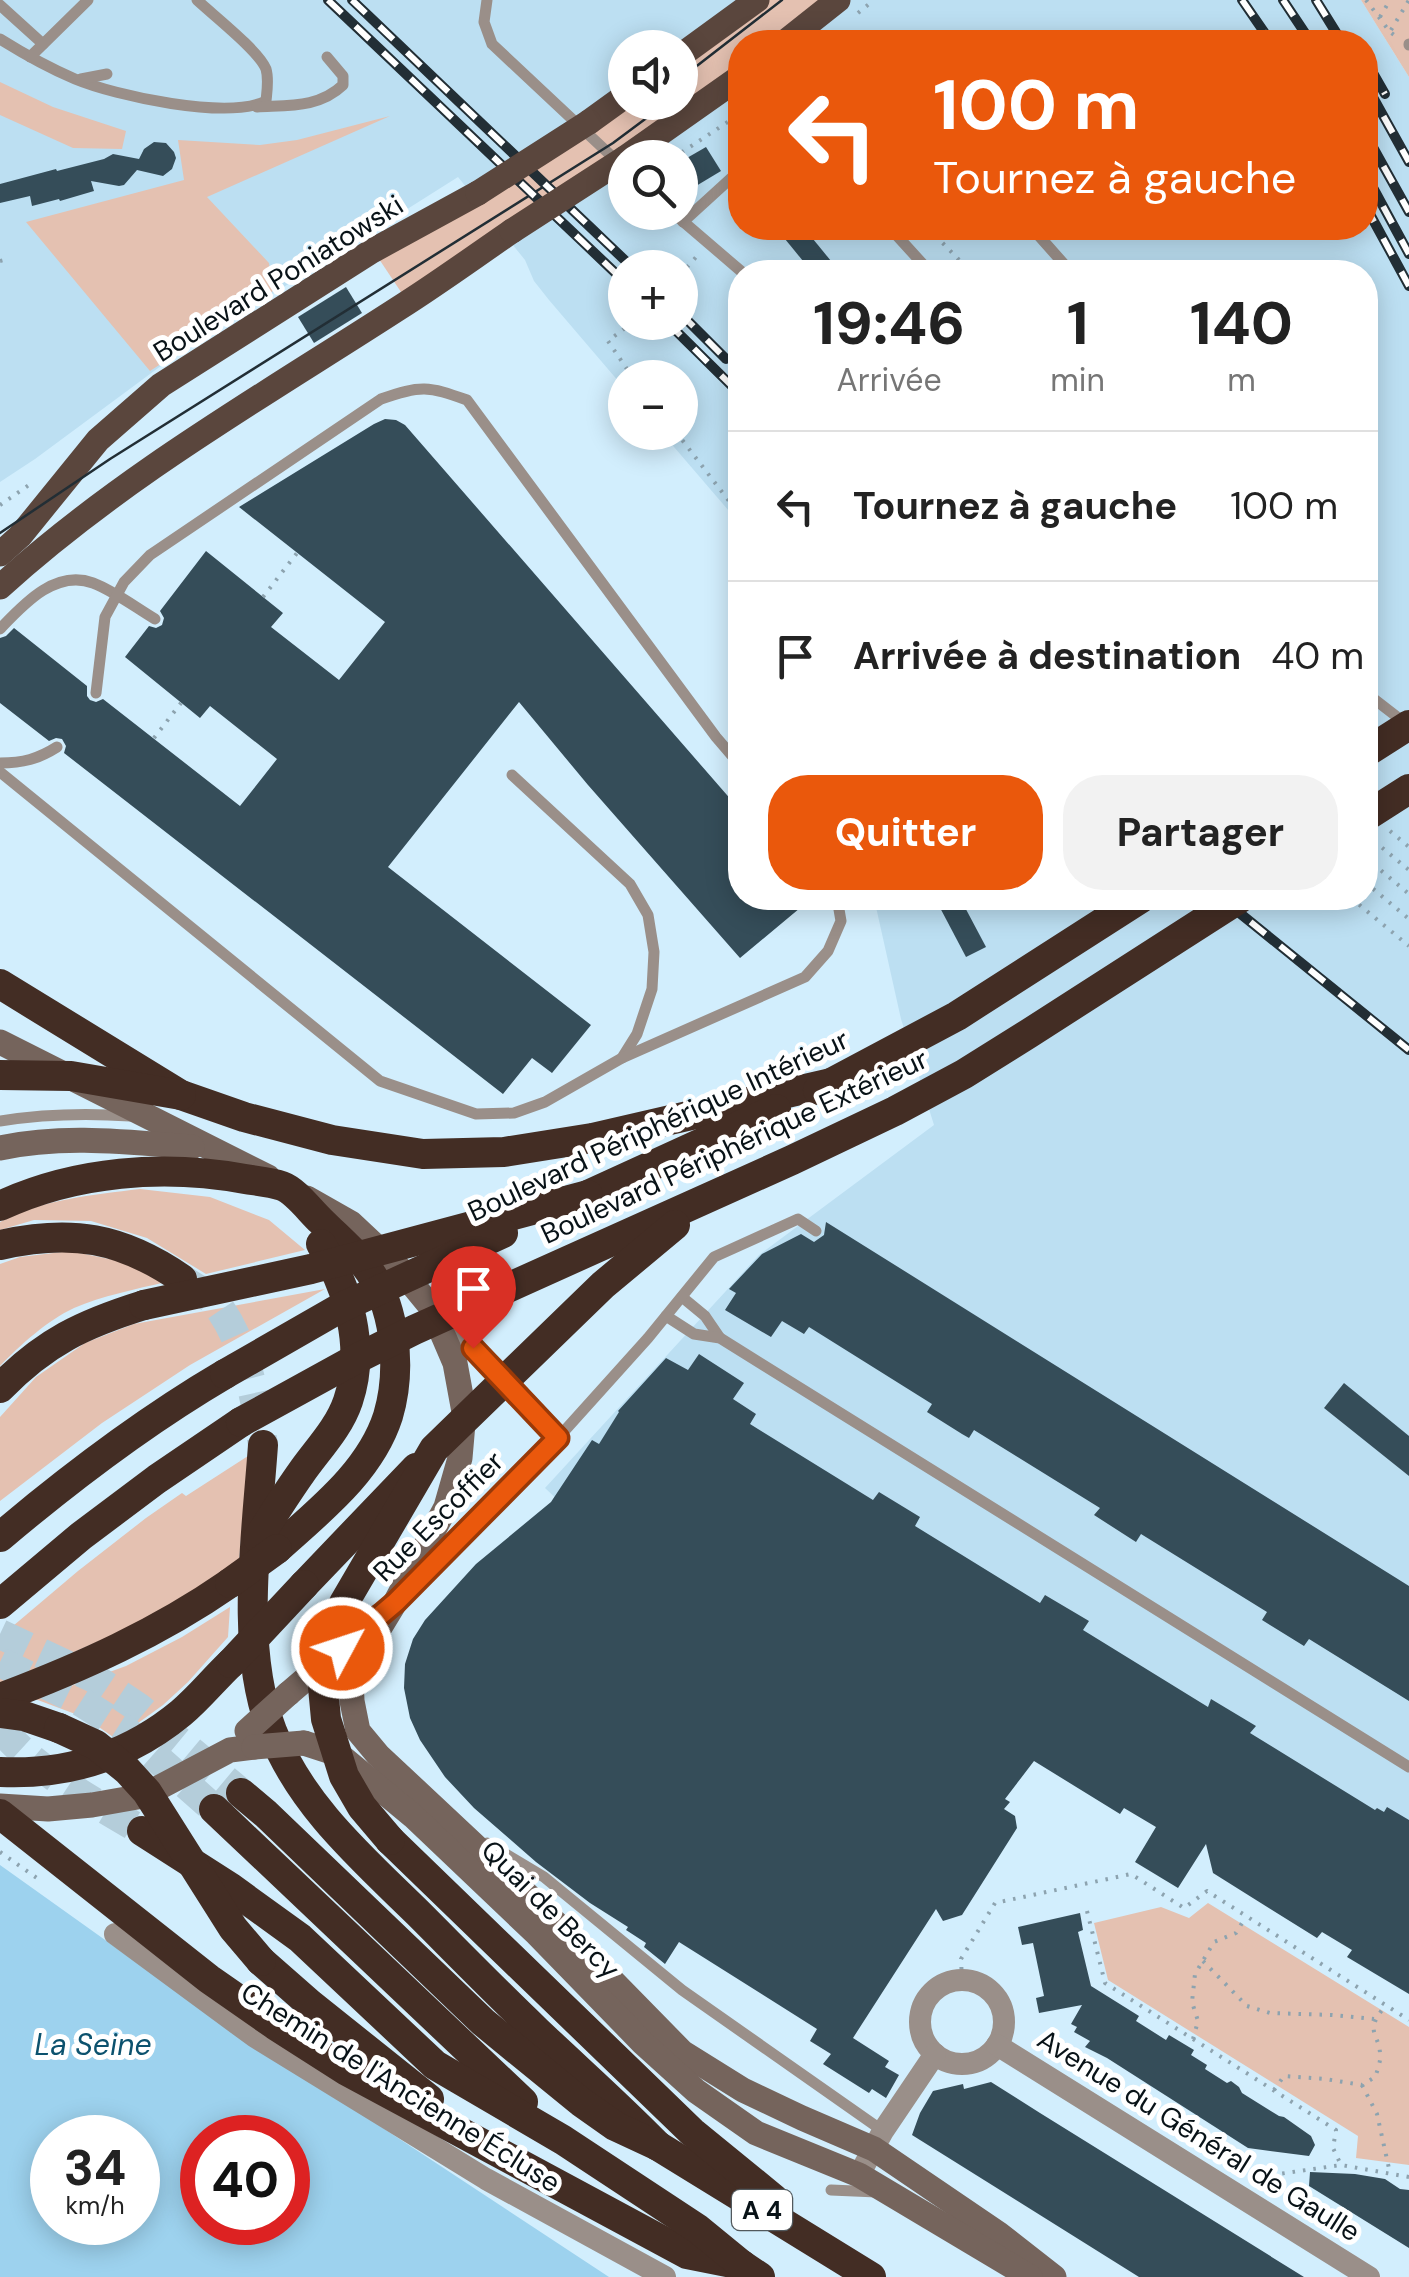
<!DOCTYPE html>
<html lang="fr">
<meta charset="utf-8">
<style>
body{margin:0;font-family:"DM Sans",sans-serif;background:#f2f2f2;color:#222;height:100vh;display:flex;flex-direction:column;font-size:38px;white-space:nowrap}
*{box-sizing:border-box;margin:0}
p{font-size:32px;color:#767676}
.icon{flex:none;width:55px;height:55px;fill:none;stroke:currentColor;stroke-width:2;stroke-linecap:round;stroke-linejoin:round}
.map{position:relative;flex:1;overflow:hidden}
.sheet{position:absolute;left:728px;top:260px;width:650px;height:650px;display:flex;flex-direction:column;background:#fff;border-radius:40px;box-shadow:0 5px 25px #0003}
.sheet>*{flex:none}
.guide{position:absolute;left:728px;top:30px;width:650px;height:210px;border-radius:40px;box-shadow:0 5px 25px #0003;background:#ea580c;color:#fff;overflow:hidden}
.controls{position:absolute;left:608px;top:30px;display:grid;gap:20px}
.controls a{display:grid;place-items:center;width:90px;height:90px;border-radius:50%;background:#fff;box-shadow:0 5px 25px #0003;font-size:50px}
.speed{position:absolute;left:30px;top:2115px;display:flex;gap:20px;font-size:50px;font-weight:700;text-align:center}
.speed>*{display:grid;place-content:center;width:130px;height:130px;border-radius:50%;background:#fff;box-shadow:0 5px 25px #0003;line-height:1}
.speed small{font-size:25px;font-weight:400}
.speed .limit{border:15px solid #d22;background:#fff;color:#111}
.pin{position:absolute;display:grid;place-items:center;width:85px;height:85px;color:#fff;margin:-102px -42px;border-radius:50% 50% 50% 0;rotate:-45deg;box-shadow:0 0 10px #0007}
.pin .icon{rotate:45deg}
.me{position:absolute;width:110px;margin:-55px;rotate:50deg;stroke-linejoin:round;filter:drop-shadow(0 0 8px #0008)}
.turn{display:flex;align-items:center;gap:35px;height:210px;padding:0 40px;font-size:45px}
.turn .icon{width:130px;height:130px;stroke-width:2.5}
.turn b{display:block;font-size:70px;line-height:85px}
.eta{display:flex;justify-content:space-evenly;align-items:center;height:170px;text-align:center}
.eta b{font-size:60px;font-weight:700;line-height:70px}
.primary-button{display:flex;gap:20px;margin-top:auto;padding:20px 40px}
.primary-button a{flex:1;height:115px;border-radius:40px;background:#ea580c;color:#fff;font-size:40px;font-weight:700;line-height:115px;text-align:center}
.primary-button a+a{background:#f2f2f2;color:#222}
ul{padding:0;list-style:none}
li{display:flex;align-items:center;gap:30px;height:150px;padding:0 40px;border-top:2px solid #e0e0e0}
li div{flex:1}
li b{display:block;font-size:38px}
li em{font-style:normal}
.map>svg:first-child{display:block}
.built{fill:#bcdff2;fill-rule:evenodd}
.green{fill:#e4c1b1}
.water{fill:#9dd2ee;fill-rule:evenodd}
.building{fill:#354d59}
.lines{fill:none;stroke-linecap:round;stroke-linejoin:round}
.highway-tunnel{stroke:#b4cdda;stroke-width:30;stroke-dasharray:30 15;stroke-linecap:butt}
.path{stroke:#8da3af;stroke-width:4;stroke-dasharray:2.5 8;stroke-linecap:butt}
.lane{stroke:#9a8f89;stroke-width:11}
.street{stroke:#9a8f89;stroke-width:22}
.secondary{stroke:#75645c;stroke-width:25}
.primary{stroke:#5a463d;stroke-width:25}
.highway{stroke:#432d24;stroke-width:30}
.tram{stroke:#222e35;stroke-width:2.5}
.rail-casing{stroke:#222e35;stroke-width:10}
.rail{stroke:#fff;stroke-width:6;stroke-dasharray:19;stroke-linecap:butt}
.secondary-bridge{stroke:#75645c;stroke-width:25}
.primary-bridge{stroke:#5a463d;stroke-width:25}
.highway-bridge{stroke:#432d24;stroke-width:30}
.route-casing{stroke:#983908;stroke-width:25}
.route{stroke:#ea580c;stroke-width:18}
.labels{text-anchor:middle;stroke-width:10;stroke-linejoin:round;paint-order:stroke}
.shield{fill:#fff;stroke:#52595d;stroke-width:2.5}
.shield-label{font-size:25px;font-weight:bold;fill:#081217}
.street-label{font-size:28px;fill:#081217;stroke:#fff}
.water-label{font-size:30px;font-style:italic;fill:#0c526e;stroke:#fff}
</style>
<div class="map">
<svg width="1409" height="2277" viewBox="0 0 1409 2277">
<rect width="100%" height="100%" fill="#d2eefd"/>
<path class="built" d="M 0,0 L 1361,0 L 1409,77 L 1409,1941 L 581,1522 L 545,1488 L 759,1255 L 934,1125 L 901,1019 L 874,898 L 1365,898 L 1365,272 L 740,272 L 740,530 L 735,518 L 662,433 L 680,432 L 680,378 L 625,378 L 625,389 L 549,300 L 534,281 L 525,260 L 458,177 L 173,357 L 35,459 L 0,482 ZM 740,42 L 1365,42 L 1365,228 L 740,228 ZM 625,48 L 680,48 L 680,102 L 625,102 ZM 625,158 L 680,158 L 680,212 L 625,212 ZM 625,268 L 680,268 L 680,322 L 625,322 Z"/>
<g class="green">
<polygon points="768,0 822,0 770,42 740,42 740,65 403,295 379,259 633,103 680,102 680,68"/>
<polygon points="1361,0 1409,0 1409,77"/>
<polygon points="0,82 53,107 126,131 122,149 73,148 0,115"/>
<polygon points="390,116 207,197 269,263 273,291 150,371 26,222 184,180 178,140 260,145 297,140"/>
<path d="M 140,1189 L 210,1197 L 269,1220 L 305,1250 L 206,1274 L 147,1238 L 91,1221 L 34,1220 L 0,1230 L 0,1222 C 43,1199 92,1195 140,1189 Z"/>
<path d="M 70,1251 L 119,1261 L 166,1282 C 136,1289 102,1296 74,1308 C 48,1320 20,1345 0,1366 L 0,1264 L 20,1257 Z"/>
<polygon points="325,1289 190,1365 102,1423 0,1501 0,1417 36,1377 85,1343 134,1324"/>
<polygon points="248,1456 239,1561 178,1607 0,1684 0,1637 78,1571 146,1518 182,1493 186,1496"/>
<polygon points="230,1607 228,1637 188,1682 163,1705 116,1739 86,1718 35,1699 126,1666 182,1637"/>
<polygon points="1208,1903 1409,2027 1409,2165 1356,2158 1358,2136 1108,1980 1094,1923 1161,1907 1189,1918"/>
</g>
<path class="water" d="M 0,1865 L 150,1972 L 313,2082 L 609,2277 L 0,2277 ZM 52,2138 L 138,2138 L 138,2222 L 52,2222 ZM 202,2138 L 288,2138 L 288,2222 L 202,2222 Z"/>
<g class="building">
<polygon points="154,142 166,143 174,152 176,158 172,169 163,176 137,170 124,185 119,186 91,181 94,191 60,201 59,199 32,206 30,196 0,203 0,184 56,169 57,171 104,159 113,154 139,159 144,149"/>
<polygon points="706,147 721,171 686,192 680,182 680,162"/>
<polygon points="776,228 804,228 840,272 812,272"/>
<polygon points="346,287 362,313 314,343 298,317"/>
<polygon points="385,419 396,420 405,425 740,810 740,898 812,898 740,958 588,785 519,702 388,867 591,1025 552,1073 532,1058 503,1094 64,753 66,746 62,739 56,738 49,741 0,703 0,638 6,636 14,628 87,686 87,696 90,700 96,702 103,699 240,806 277,759 210,706 200,718 125,657 149,626 156,628 162,625 164,618 160,611 206,551 283,613 271,627 339,680 385,622 239,507 374,424"/>
<polygon points="946,898 960,898 986,947 966,957 937,902"/>
<polygon points="826,1222 1409,1586 1409,1701 1309,1639 1304,1646 1262,1620 1267,1612 1141,1534 1136,1542 1094,1515 1100,1508 974,1430 969,1438 962,1434 927,1412 932,1404 809,1327 804,1334 782,1321 771,1337 725,1310 736,1293 729,1289 762,1254 801,1234 814,1242 824,1235"/>
<polygon points="699,1354 744,1383 733,1399 756,1414 750,1424 873,1500 879,1492 920,1517 915,1526 1040,1603 1045,1595 1089,1621 1083,1630 1208,1707 1211,1699 1256,1726 1250,1733 1375,1810 1377,1808 1384,1812 1387,1807 1409,1820 1409,1994 1347,1957 1352,1950 1322,1932 1317,1938 1213,1873 1206,1844 1178,1888 1135,1862 1156,1827 1124,1808 1120,1814 1034,1761 1005,1799 1010,1802 1004,1809 1015,1816 1017,1828 962,1915 943,1921 936,1909 853,2038 889,2061 885,2067 899,2075 886,2098 872,2089 869,2093 823,2064 831,2054 810,2041 817,2029 679,1942 665,1964 644,1947 646,1943 626,1930 628,1927 590,1903 536,1862 474,1808 445,1777 420,1740 410,1718 404,1688 405,1664 413,1639 425,1620 476,1564 551,1502 592,1440 599,1444 619,1412 618,1411 666,1358 688,1370"/>
<polygon points="1344,1383 1409,1436 1409,1476 1324,1408"/>
<polygon points="1080,1913 1083,1930 1078,1932 1091,1986 1139,2016 1136,2021 1166,2040 1169,2035 1194,2050 1191,2055 1207,2065 1205,2069 1227,2083 1231,2081 1239,2087 1242,2093 1279,2116 1284,2117 1311,2136 1315,2145 1309,2156 1248,2148 1107,2058 1085,2047 1090,2041 1074,2032 1077,2027 1071,2024 1082,2005 1039,2013 1036,1998 1044,1996 1033,1943 1022,1945 1018,1927"/>
<polygon points="991,2082 1040,2113 1304,2277 1139,2277 912,2135 920,2113 933,2091 963,2084 964,2089"/>
<polygon points="1310,2172 1355,2174 1385,2179 1400,2189 1409,2190 1409,2248 1309,2186"/>
</g>
<g class="lines">
<g class="highway-tunnel">
<path d="M 186,1282 C 197,1289 211,1296 218,1306 C 247,1346 255,1398 263,1445"/>
<polyline points="0,1634 94,1678 139,1708 241,1793"/>
<polyline points="0,1662 80,1701 124,1729 214,1809"/>
<path d="M 0,1728 C 38,1773 93,1801 142,1831"/>
</g>
<g class="path">
<polyline points="1366,0 1390,32 1398,38"/>
<polyline points="858,13 874,0"/>
<polyline points="1380,17 1390,0"/>
<polyline points="1391,30 1409,0"/>
<polyline points="673,158 740,114"/>
<polyline points="928,228 971,272"/>
<polyline points="0,261 8,259"/>
<polyline points="680,275 697,256"/>
<polyline points="633,322 608,341 633,378"/>
<polyline points="676,432 732,505 740,521"/>
<polyline points="0,505 29,485"/>
<polyline points="263,597 297,553"/>
<polyline points="154,738 181,703"/>
<polyline points="1390,831 1409,847"/>
<polyline points="1374,841 1409,870"/>
<polyline points="1365,857 1409,894"/>
<polyline points="1365,882 1409,919"/>
<polyline points="1351,898 1409,946"/>
<polyline points="0,1852 41,1881"/>
<polyline points="1087,1911 1105,1983 1336,2130 1333,2148 1341,2165"/>
<polyline points="1203,1961 1247,2006 1270,2013 1332,2015 1374,2019"/>
<polyline points="962,1980 961,1959 995,1903 1131,1874 1184,1908 1207,1891 1409,2020"/>
<polyline points="1193,2039 1198,2021 1192,2002 1195,1974 1214,1942 1236,1933 1245,1918"/>
<polyline points="1362,2085 1377,2114 1390,2173"/>
<path d="M 1274,2090 L 1284,2076 L 1325,2079 L 1362,2085 L 1375,2077 C 1377,2072 1379,2066 1380,2060 C 1382,2032 1361,2035 1386,2005"/>
<polyline points="1251,2178 1341,2165 1409,2177"/>
</g>
<g class="lane">
<polyline points="487,0 484,22 492,44 620,164"/>
<polyline points="0,5 43,44"/>
<polyline points="864,36 870,42"/>
<path d="M 0,39 C 24,54 49,68 75,79 C 116,96 227,120 266,101 C 267,91 269,79 266,69 C 259,51 213,15 197,0"/>
<polyline points="1409,44 1409,45"/>
<polyline points="30,57 88,0"/>
<polyline points="81,79 107,74"/>
<path d="M 257,107 C 288,105 319,108 343,85 L 343,76 L 327,57"/>
<polyline points="672,212 742,272"/>
<polyline points="683,222 740,170"/>
<polyline points="890,228 930,272"/>
<polyline points="1032,228 1071,272"/>
<path d="M 0,629 C 23,605 55,569 93,583 C 114,591 135,607 155,619"/>
<polyline points="1365,692 1405,723"/>
<path d="M 96,693 L 105,617 L 124,582 L 150,555 L 381,399 C 421,385 428,386 467,400 L 716,737 L 740,765"/>
<path d="M 0,763 C 23,763 38,759 57,747"/>
<polyline points="0,772 380,1081 476,1114 514,1113 545,1102 622,1058 637,1034 652,989 654,952 648,915 630,884 512,775"/>
<polyline points="622,1058 805,977 828,951 841,921 837,898"/>
<path d="M 0,1121 C 44,1114 86,1113 130,1116"/>
<polyline points="682,1297 705,1316 720,1338"/>
<polyline points="666,1316 694,1334 720,1338 1409,1767"/>
<polyline points="558,1438 648,1338 714,1257 798,1219 816,1231"/>
<polyline points="487,1843 544,1877 682,1990 883,2131"/>
<polyline points="831,2190 877,2192"/>
</g>
<g class="street">
<polyline points="406,1592 558,1438 494,1368 432,1308"/>
<polyline points="115,1934 255,2037 486,2179 665,2277"/>
<circle cx="962" cy="2022" r="42"/>
<polyline points="997,2045 1369,2277"/>
<polyline points="859,2175 883,2131 935,2054"/>
</g>
<g class="secondary">
<polyline points="0,1042 268,1177"/>
<path d="M 0,1148 C 63,1134 128,1142 192,1147"/>
<polyline points="307,1198 351,1223 399,1268 431,1307 455,1363 464,1412 460,1458 446,1507 396,1601 351,1675 352,1701 358,1731 378,1755 536,1903 682,2052 743,2090 802,2118 874,2149 999,2234 1054,2277"/>
<polyline points="288,1694 379,1616"/>
<polyline points="304,1743 338,1754 413,1816 537,1934 643,2043 696,2091 756,2133 859,2175 1030,2277"/>
<polyline points="0,1806 48,1809 92,1805 143,1796 230,1750 254,1747"/>
</g>
<g class="primary">
<polyline points="785,42 838,0"/>
<polyline points="680,56 757,0"/>
<polyline points="589,122 625,96"/>
<polyline points="625,158 740,77"/>
<polyline points="0,554 20,536 98,440 161,385 372,251 478,193"/>
<path d="M 0,587 C 121,477 263,396 399,308 C 437,284 474,257 512,231"/>
</g>
<g class="highway">
<polyline points="0,984 181,1095 244,1117 332,1140 423,1154 504,1152 592,1138 835,1082"/>
<polyline points="818,1090 957,1016 1141,898"/>
<polyline points="588,1195 776,1109"/>
<path d="M 0,1206 C 75,1171 164,1164 245,1179 C 257,1181 271,1182 282,1186 C 296,1191 310,1211 321,1221 C 335,1235 351,1249 364,1264 C 396,1303 402,1369 388,1416 C 370,1472 319,1511 277,1549"/>
<path d="M 0,1245 C 71,1229 121,1237 182,1279"/>
<path d="M 0,1388 C 45,1342 83,1324 144,1305"/>
<path d="M 263,1445 C 257,1533 239,1647 272,1731 C 301,1806 363,1859 418,1913 C 458,1953 497,1993 537,2031 C 578,2070 619,2106 658,2146"/>
<path d="M 0,1537 C 71,1477 145,1421 225,1374"/>
<path d="M 258,1538 C 272,1517 286,1494 301,1473 C 317,1450 339,1428 348,1401 C 366,1348 349,1290 321,1244"/>
<polyline points="304,1585 416,1468"/>
<polyline points="0,1604 81,1536 157,1479 241,1422"/>
<path d="M 0,1698 C 82,1667 158,1633 230,1583"/>
<polyline points="0,1713 24,1716 59,1728"/>
<path d="M 0,1772 C 67,1775 129,1756 181,1713 C 199,1698 214,1679 231,1663"/>
<polyline points="241,1793 266,1814 483,2022 581,2102 615,2126 658,2146 871,2277"/>
<polyline points="214,1809 523,2102"/>
<polyline points="0,1814 209,1979 275,2025 347,2071 687,2254 742,2265"/>
<polyline points="142,1831 231,1888 300,1938 435,2065 563,2140 698,2229 742,2265 760,2277"/>
<polyline points="390,1840 692,2132 774,2199"/>
<polyline points="261,1961 310,2004 429,2099"/>
</g>
<g class="tram">
<polyline points="680,79 782,0"/>
<polyline points="0,533 110,459 613,143 668,102"/>
</g>
<g class="rail-casing">
<g id="rail">
<polyline points="328,0 625,282"/>
<polyline points="352,0 633,268"/>
<polyline points="1242,0 1271,42"/>
<polyline points="1283,0 1311,42"/>
<polyline points="1316,0 1342,42"/>
<polyline points="1365,59 1385,94"/>
<polyline points="1365,83 1409,162"/>
<polyline points="1365,133 1409,212"/>
<polyline points="1365,173 1409,254"/>
<polyline points="1365,205 1409,286"/>
<polyline points="680,313 726,359"/>
<polyline points="667,322 740,394"/>
<polyline points="1221,898 1409,1050"/>
</g>
</g>
<use href="#rail" class="rail"/>
<g class="secondary-bridge">
<polyline points="247,1731 288,1694"/>
<polyline points="254,1747 304,1743"/>
</g>
<g class="primary-bridge">
<polyline points="478,193 589,122"/>
<polyline points="512,231 625,158"/>
</g>
<g class="highway-bridge">
<polyline points="1365,753 1409,725"/>
<polyline points="1365,817 1409,789"/>
<polyline points="0,1075 71,1076 181,1095"/>
<polyline points="144,1305 311,1269 588,1195"/>
<polyline points="225,1374 340,1308 503,1233"/>
<polyline points="241,1422 352,1361 414,1330 792,1160 895,1111 964,1074 1028,1034 1240,898"/>
<polyline points="230,1583 277,1549"/>
<polyline points="231,1663 304,1585"/>
<polyline points="59,1728 96,1745 127,1770 147,1792 233,1928 261,1961"/>
<polyline points="390,1840 362,1807 344,1776 326,1719 323,1687 326,1652 344,1603 434,1449 603,1285 675,1225"/>
</g>
</g>
<g class="lines">
<g class="route-casing">
<polyline id="route" points="342,1648 396,1602 558,1438 473,1348"/>
</g>
<use href="#route" class="route"/>
</g>
<g class="labels">
<rect class="shield" x="732" y="2190" width="60" height="40" rx="8"/>
<g class="shield-label">
<text x="762" y="2219">A 4</text>
</g>
<g class="street-label">
<text transform="translate(278 278) rotate(-32)" y="10">Boulevard Poniatowski</text>
<text transform="translate(658 1125) rotate(-25)" y="10">Boulevard Périphérique Intérieur</text>
<text transform="translate(734 1146) rotate(-25)" y="10">Boulevard Périphérique Extérieur</text>
<text transform="translate(438 1516) rotate(-45)" y="10">Rue Escoffier</text>
<text transform="translate(551 1909) rotate(45)" y="10">Quai de Bercy</text>
<text transform="translate(401 2087) rotate(32)" y="10">Chemin de l'Ancienne Écluse</text>
<text transform="translate(1199 2135) rotate(32)" y="10">Avenue du Général de Gaulle</text>
</g>
<g class="water-label">
<text x="93" y="2055">La Seine</text>
</g>
</g>
</svg>
<div class="controls">
<a><svg class="icon" aria-label="sound" viewBox="0 0 24 24"><path d="M4 9h4l5-4v14l-5-4H4zM17 9q2 3 0 6"/></svg></a>
<a><svg class="icon" aria-label="search" viewBox="0 0 24 24"><circle cx="10" cy="10" r="6"/><path d="M15 15l6 6"/></svg></a>
<a>+</a>
<a>−</a>
</div>
<div class="speed"><div>34<small>km/h</small></div><div class="limit">40</div></div>
<div class="pin" style="left:473px;top:1348px;background:#d93025"><svg class="icon" aria-label="arrive" viewBox="0 0 24 24"><path d="M6 21V4h12l-3 4 3 4H6"/></svg></div>
<svg class="me" style="left:342px;top:1648px" viewBox="-20 -20 40 40"><circle r="17" fill="#ea580c" stroke="#fff" stroke-width="3"/><path d="M0-11L8 9 0 5-8 9z" fill="#fff"/></svg>
<div class="guide">
<div class="turn"><svg class="icon" aria-label="left" viewBox="0 0 24 24"><path d="M17 20v-9H6M10 6l-5 5 5 5"/></svg><div><b>100 m</b>Tournez à gauche</div></div>
</div>
<section class="sheet">
<div class="eta">
<div><b>19:46</b><p>Arrivée</p></div>
<div><b>1</b><p>min</p></div>
<div><b>140</b><p>m</p></div>
</div>
<ul>
<li><svg class="icon" aria-label="left" viewBox="0 0 24 24"><path d="M17 20v-9H6M10 6l-5 5 5 5"/></svg><div><b>Tournez à gauche</b></div><em>100 m</em></li>
<li><svg class="icon" aria-label="arrive" viewBox="0 0 24 24"><path d="M6 21V4h12l-3 4 3 4H6"/></svg><div><b>Arrivée à destination</b></div><em>40 m</em></li>
</ul>
<div class="primary-button"><a>Quitter</a><a>Partager</a></div>
</section>
</div>
